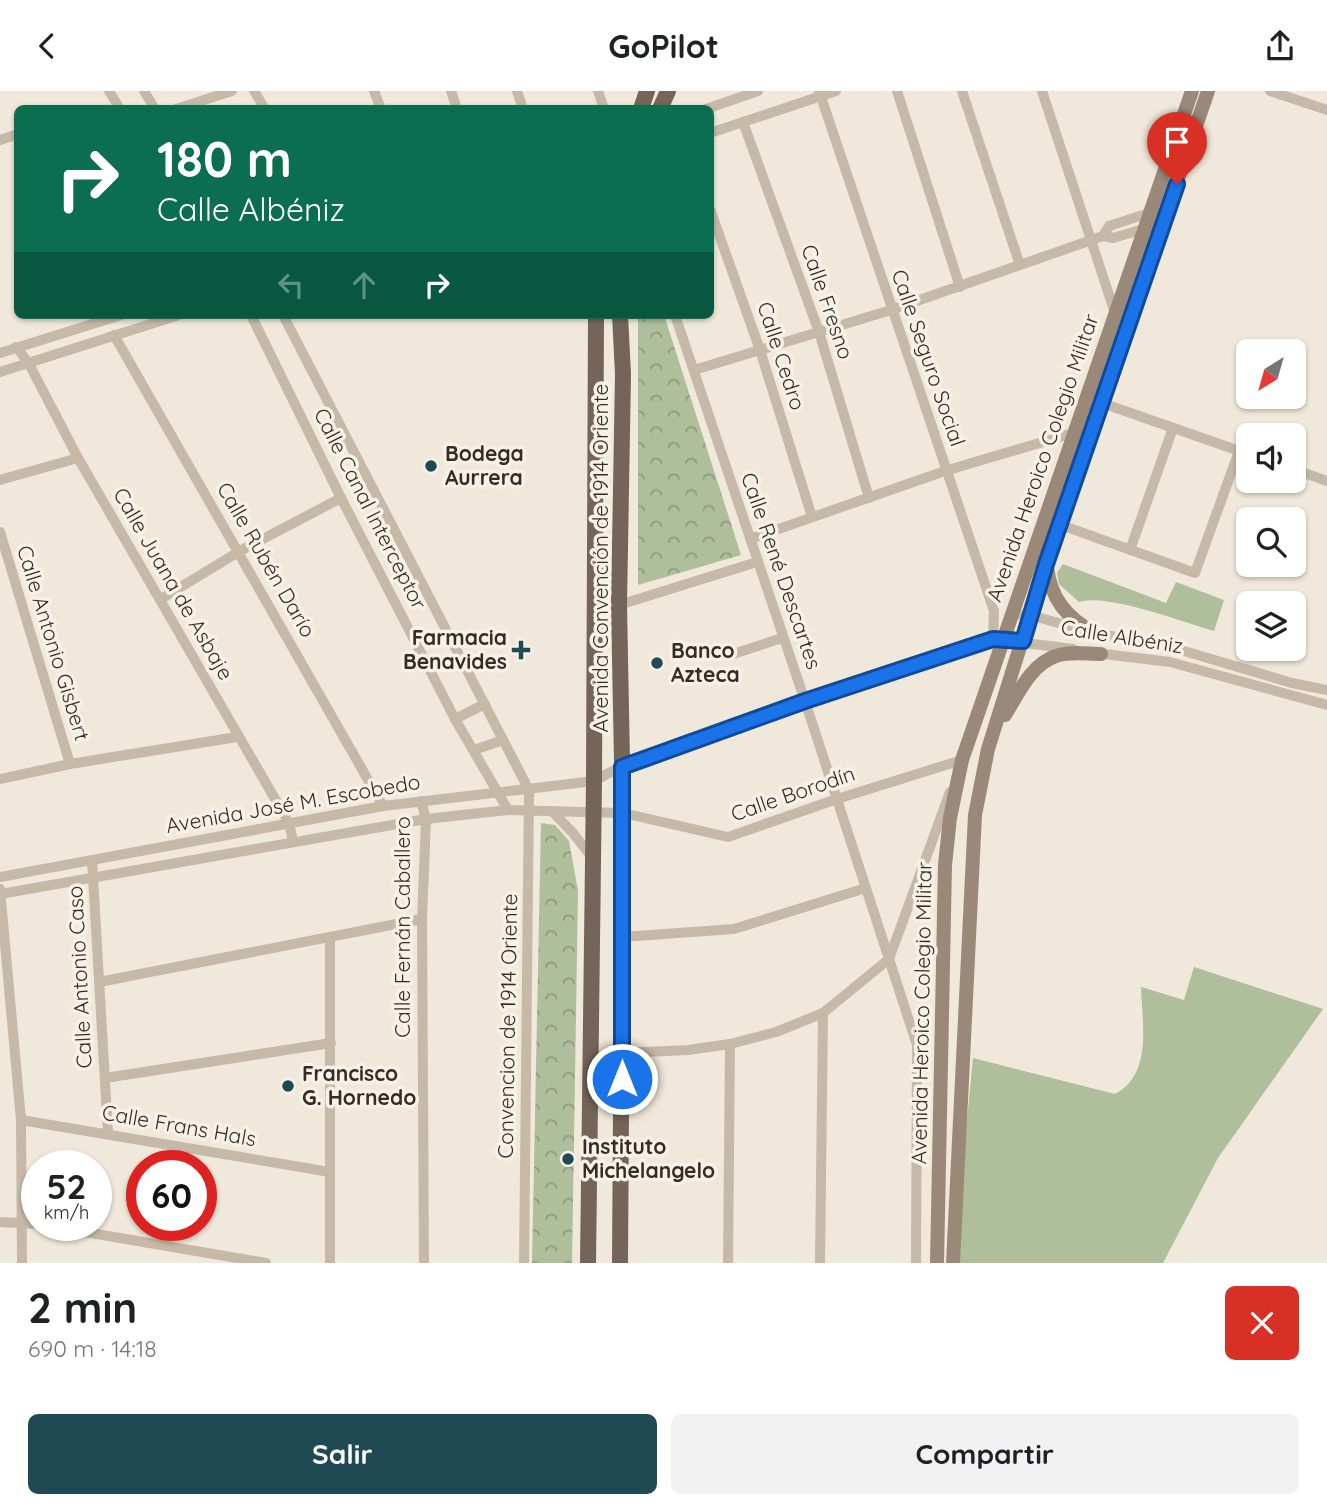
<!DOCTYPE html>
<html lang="es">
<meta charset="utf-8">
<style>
body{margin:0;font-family:Quicksand,sans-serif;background:#f2f2f2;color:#202124;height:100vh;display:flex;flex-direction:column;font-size:26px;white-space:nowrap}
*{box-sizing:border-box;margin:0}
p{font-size:23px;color:#757577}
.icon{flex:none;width:38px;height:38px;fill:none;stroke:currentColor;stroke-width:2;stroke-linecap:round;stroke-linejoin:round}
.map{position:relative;height:1172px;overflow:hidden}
.side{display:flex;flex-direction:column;background:#fff;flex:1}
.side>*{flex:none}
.guide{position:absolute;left:14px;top:14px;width:700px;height:214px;border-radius:10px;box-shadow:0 2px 5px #0004;background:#0b6e4f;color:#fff;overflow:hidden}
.needle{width:46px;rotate:217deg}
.controls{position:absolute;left:1236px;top:248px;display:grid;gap:14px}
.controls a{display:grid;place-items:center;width:70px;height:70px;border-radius:10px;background:#fff;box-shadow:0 2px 5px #0004;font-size:35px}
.speed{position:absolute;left:21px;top:1059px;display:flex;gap:14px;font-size:35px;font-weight:700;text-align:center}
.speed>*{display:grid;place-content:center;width:91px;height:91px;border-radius:50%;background:#fff;box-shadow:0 2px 5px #0004;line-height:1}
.speed small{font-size:18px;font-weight:400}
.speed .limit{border:10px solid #d22;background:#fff;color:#111}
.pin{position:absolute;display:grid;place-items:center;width:60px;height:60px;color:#fff;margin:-72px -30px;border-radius:50% 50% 50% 0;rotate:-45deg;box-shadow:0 0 7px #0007}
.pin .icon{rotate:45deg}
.me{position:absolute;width:77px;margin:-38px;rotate:0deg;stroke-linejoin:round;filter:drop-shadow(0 0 5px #0008)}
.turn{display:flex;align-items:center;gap:24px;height:147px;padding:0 28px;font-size:32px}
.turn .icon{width:91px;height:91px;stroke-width:2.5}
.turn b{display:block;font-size:49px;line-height:60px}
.lanes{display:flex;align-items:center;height:66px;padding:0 28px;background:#0003;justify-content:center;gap:35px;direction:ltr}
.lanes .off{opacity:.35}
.round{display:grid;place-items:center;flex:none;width:74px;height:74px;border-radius:10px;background:#f2f2f2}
.headline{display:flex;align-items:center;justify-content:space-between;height:119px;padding:0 28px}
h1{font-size:42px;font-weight:800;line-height:52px}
.button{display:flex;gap:14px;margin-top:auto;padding:14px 28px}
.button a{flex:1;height:80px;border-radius:10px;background:#1f4a53;color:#fff;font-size:28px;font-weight:800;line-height:80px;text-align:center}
.button a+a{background:#f2f2f2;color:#202124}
header{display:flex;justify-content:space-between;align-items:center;height:91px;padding:0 28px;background:#fff;font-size:32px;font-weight:800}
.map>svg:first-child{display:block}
.green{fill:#afbe9b}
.forest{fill:url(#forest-crowns)}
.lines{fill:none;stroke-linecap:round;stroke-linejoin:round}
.street{stroke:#c7b9a7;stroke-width:10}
.secondary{stroke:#9a8879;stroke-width:14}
.primary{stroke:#756559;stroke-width:16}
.route-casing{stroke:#114b97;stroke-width:18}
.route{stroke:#1a73e8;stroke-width:12}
.poi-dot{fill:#1f4a53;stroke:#f8f1e6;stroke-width:2.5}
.labels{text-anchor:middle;stroke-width:7;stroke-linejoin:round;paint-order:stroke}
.street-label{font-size:21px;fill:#342c27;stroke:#f8f1e6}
.poi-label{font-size:21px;font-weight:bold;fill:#342c27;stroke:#f8f1e6;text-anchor:start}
</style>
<header><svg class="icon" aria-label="back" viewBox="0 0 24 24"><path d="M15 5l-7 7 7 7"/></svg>GoPilot<svg class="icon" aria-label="share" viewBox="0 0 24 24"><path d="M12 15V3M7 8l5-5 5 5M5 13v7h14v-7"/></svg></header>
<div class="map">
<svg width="1327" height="1172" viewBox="0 0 1327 1172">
<defs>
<pattern id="forest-crowns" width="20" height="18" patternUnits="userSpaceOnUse" patternTransform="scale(1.75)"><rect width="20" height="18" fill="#afbe9b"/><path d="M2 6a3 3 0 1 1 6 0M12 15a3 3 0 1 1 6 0" fill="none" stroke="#8f9b7e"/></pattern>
</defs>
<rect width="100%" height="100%" fill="#f0e8da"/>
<g class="green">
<path d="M 1063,473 L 1166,512 L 1176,491 L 1224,509 L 1214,540 C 1182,531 1108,502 1079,511 L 1059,493 L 1057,482 Z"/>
<path d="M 1194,876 L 1323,918 L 1218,1067 L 1163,1172 L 960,1172 L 961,1091 L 973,967 L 1115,1003 C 1153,983 1142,932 1141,896 L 1184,909 Z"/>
</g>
<g class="forest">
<polygon points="638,224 664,224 741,464 638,494"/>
<polygon points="541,732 555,734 569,750 578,800 572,1172 532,1172"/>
</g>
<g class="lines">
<g class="street">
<polyline points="109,0 120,18"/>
<polyline points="144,0 155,18"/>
<polyline points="254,0 265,18"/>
<polyline points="374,0 381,18"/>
<polyline points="451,0 457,18"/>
<polyline points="517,0 523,18"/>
<polyline points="598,0 604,18"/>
<polyline points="819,0 994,520 993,548"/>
<polyline points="897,0 960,196"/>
<polyline points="962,0 1020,174"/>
<polyline points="1042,0 1115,222"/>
<polyline points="1270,0 1327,19"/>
<polyline points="176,18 232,0"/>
<polyline points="706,18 758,0"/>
<polyline points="743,31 819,241 869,407"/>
<polyline points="710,42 836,0"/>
<polyline points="0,49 18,43"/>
<polyline points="710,118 760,259 812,426"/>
<polyline points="1103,145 1109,135 1155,120"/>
<polyline points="251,224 341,407 455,628 508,719"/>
<polyline points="283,224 529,699 524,1172"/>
<polyline points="675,224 805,610 917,954 916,1172"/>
<polyline points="114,244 383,715"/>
<polyline points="16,256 28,271 78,367 289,732 293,750"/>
<polyline points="0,262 121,224"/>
<polyline points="694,279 891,219 1103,145 1113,147 1164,132"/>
<polyline points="0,281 179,224"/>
<polyline points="1102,312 1248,363"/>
<polyline points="1293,378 1327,390"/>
<polyline points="0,389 78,367"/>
<polyline points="1061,434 1195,482 1239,360"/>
<polyline points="0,441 70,673"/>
<polyline points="750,448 945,380 1073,342"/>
<polyline points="1130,459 1173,337"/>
<polyline points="161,508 240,460 341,407"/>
<polyline points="619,514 757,471"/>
<polyline points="1012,523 1030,524 1094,542 1167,555 1292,592 1327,599"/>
<polyline points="1096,562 1170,571 1327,614"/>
<polyline points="727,565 782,547"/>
<polyline points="455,628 485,613"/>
<polyline points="474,659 503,649"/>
<polyline points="0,688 70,673 237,646"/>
<polyline points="421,710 426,728 422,828 424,1172"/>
<polyline points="552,720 573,742 593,768"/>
<polyline points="92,769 108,1042"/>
<polyline points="0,786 383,715 594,690 622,675 805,610 993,548 1073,558"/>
<polyline points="0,798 21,1029 22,1172"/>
<polyline points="0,803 426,728 508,719 623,722 728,746 837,708 962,669"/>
<polyline points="622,846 734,838 866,797"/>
<polyline points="99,891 422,828"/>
<polyline points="623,962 688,959 730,953 776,941 823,922 889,868 950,701"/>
<polyline points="105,987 331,952"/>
<polyline points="21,1029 330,1081"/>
<polyline points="0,1131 37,1133"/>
<polyline points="44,1134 266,1172"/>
<polyline points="330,1172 330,846"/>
<polyline points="728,1172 730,953"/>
<polyline points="820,1172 823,922"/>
</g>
<g class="secondary">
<path d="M 1047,476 C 1051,508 1066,526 1094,542"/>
<path d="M 1005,624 C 1018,603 1031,573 1056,565 C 1070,560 1087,563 1101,563"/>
<polyline points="937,1172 945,774 950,727 962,669 1192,0"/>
<polyline points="953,1172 975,724 988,658 1046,473 1208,0"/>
</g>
<g class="primary">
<polyline points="641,18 647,0"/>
<polyline points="660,18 668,0"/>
<polyline points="620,224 623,283 619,514 623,722 620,1172"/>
<polyline points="588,1172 594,690 596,224"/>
</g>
</g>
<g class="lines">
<g class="route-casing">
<polyline id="route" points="622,988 622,676 805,610 993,548 1023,550 1046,473 1177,93"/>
</g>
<use href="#route" class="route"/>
</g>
<g class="poi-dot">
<circle cx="431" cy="375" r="7"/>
<path d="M517.5 548.5h7v7h7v7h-7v7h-7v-7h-7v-7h7z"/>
<circle cx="657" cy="572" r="7"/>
<circle cx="288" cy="995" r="7"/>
<circle cx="568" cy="1068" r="7"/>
</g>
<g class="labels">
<g class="street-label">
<text transform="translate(827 211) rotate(71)" y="7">Calle Fresno</text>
<text transform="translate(781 265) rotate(72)" y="7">Calle Cedro</text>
<text transform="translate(928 267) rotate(71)" y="7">Calle Seguro Social</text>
<text transform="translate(1043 367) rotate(-71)" y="7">Avenida Heroico Colegio Militar</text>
<text transform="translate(370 418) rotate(63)" y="7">Calle Canal Interceptor</text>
<text transform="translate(601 467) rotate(-90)" y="7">Avenida Convención de 1914 Oriente</text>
<text transform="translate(266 469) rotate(60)" y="7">Calle Rubén Darío</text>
<text transform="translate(781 480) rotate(71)" y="7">Calle René Descartes</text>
<text transform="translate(173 493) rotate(60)" y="7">Calle Juana de Asbaje</text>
<text transform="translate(1122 546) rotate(9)" y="7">Calle Albéniz</text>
<text transform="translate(53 552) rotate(73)" y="7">Calle Antonio Gisbert</text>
<text transform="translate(793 703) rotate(-19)" y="7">Calle Borodín</text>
<text transform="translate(293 713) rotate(-10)" y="7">Avenida José M. Escobedo</text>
<text transform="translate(403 836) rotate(-90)" y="7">Calle Fernán Caballero</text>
<text transform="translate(80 886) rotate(-93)" y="7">Calle Antonio Caso</text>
<text transform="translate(922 922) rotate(-89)" y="7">Avenida Heroico Colegio Militar</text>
<text transform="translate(508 935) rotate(-89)" y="7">Convencion de 1914 Oriente</text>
<text transform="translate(179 1035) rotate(10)" y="7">Calle Frans Hals</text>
</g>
<g class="poi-label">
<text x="445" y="370">Bodega<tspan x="445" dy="24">Aurrera</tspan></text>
<text x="507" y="554" text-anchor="end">Farmacia<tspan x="507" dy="24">Benavides</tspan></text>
<text x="671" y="567">Banco<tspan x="671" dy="24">Azteca</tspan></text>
<text x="302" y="990">Francisco<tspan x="302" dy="24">G. Hornedo</tspan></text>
<text x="582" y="1063">Instituto<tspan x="582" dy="24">Michelangelo</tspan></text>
</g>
</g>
</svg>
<div class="controls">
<a><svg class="needle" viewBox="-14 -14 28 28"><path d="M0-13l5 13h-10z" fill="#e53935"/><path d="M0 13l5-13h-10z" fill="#757577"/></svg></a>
<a><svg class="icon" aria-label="sound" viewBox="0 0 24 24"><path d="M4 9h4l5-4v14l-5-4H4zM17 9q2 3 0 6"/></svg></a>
<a><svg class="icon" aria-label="search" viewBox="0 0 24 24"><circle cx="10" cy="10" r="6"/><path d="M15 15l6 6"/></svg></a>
<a><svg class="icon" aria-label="layers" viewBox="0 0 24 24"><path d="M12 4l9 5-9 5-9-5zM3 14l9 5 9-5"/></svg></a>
</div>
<div class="speed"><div>52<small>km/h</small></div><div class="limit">60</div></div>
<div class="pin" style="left:1177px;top:93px;background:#d93025"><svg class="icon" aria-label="arrive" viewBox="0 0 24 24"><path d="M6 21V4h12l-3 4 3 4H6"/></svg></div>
<svg class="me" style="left:622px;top:988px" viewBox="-20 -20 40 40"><circle r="17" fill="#1a73e8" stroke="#fff" stroke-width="3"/><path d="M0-11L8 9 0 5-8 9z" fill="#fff"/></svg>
<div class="guide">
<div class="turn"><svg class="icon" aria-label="right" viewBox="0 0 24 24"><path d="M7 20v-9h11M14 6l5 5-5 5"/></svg><div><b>180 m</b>Calle Albéniz</div></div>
<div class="lanes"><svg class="icon off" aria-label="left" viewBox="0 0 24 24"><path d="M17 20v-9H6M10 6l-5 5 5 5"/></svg><svg class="icon off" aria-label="ahead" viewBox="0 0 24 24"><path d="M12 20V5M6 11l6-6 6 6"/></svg><svg class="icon" aria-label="right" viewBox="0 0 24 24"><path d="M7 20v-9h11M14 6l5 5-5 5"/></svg></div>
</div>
</div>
<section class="side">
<div class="headline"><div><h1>2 min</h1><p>690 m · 14:18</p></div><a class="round" style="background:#d93025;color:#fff"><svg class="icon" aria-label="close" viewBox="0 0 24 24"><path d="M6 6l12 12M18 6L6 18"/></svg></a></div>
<div class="button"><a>Salir</a><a>Compartir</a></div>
</section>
